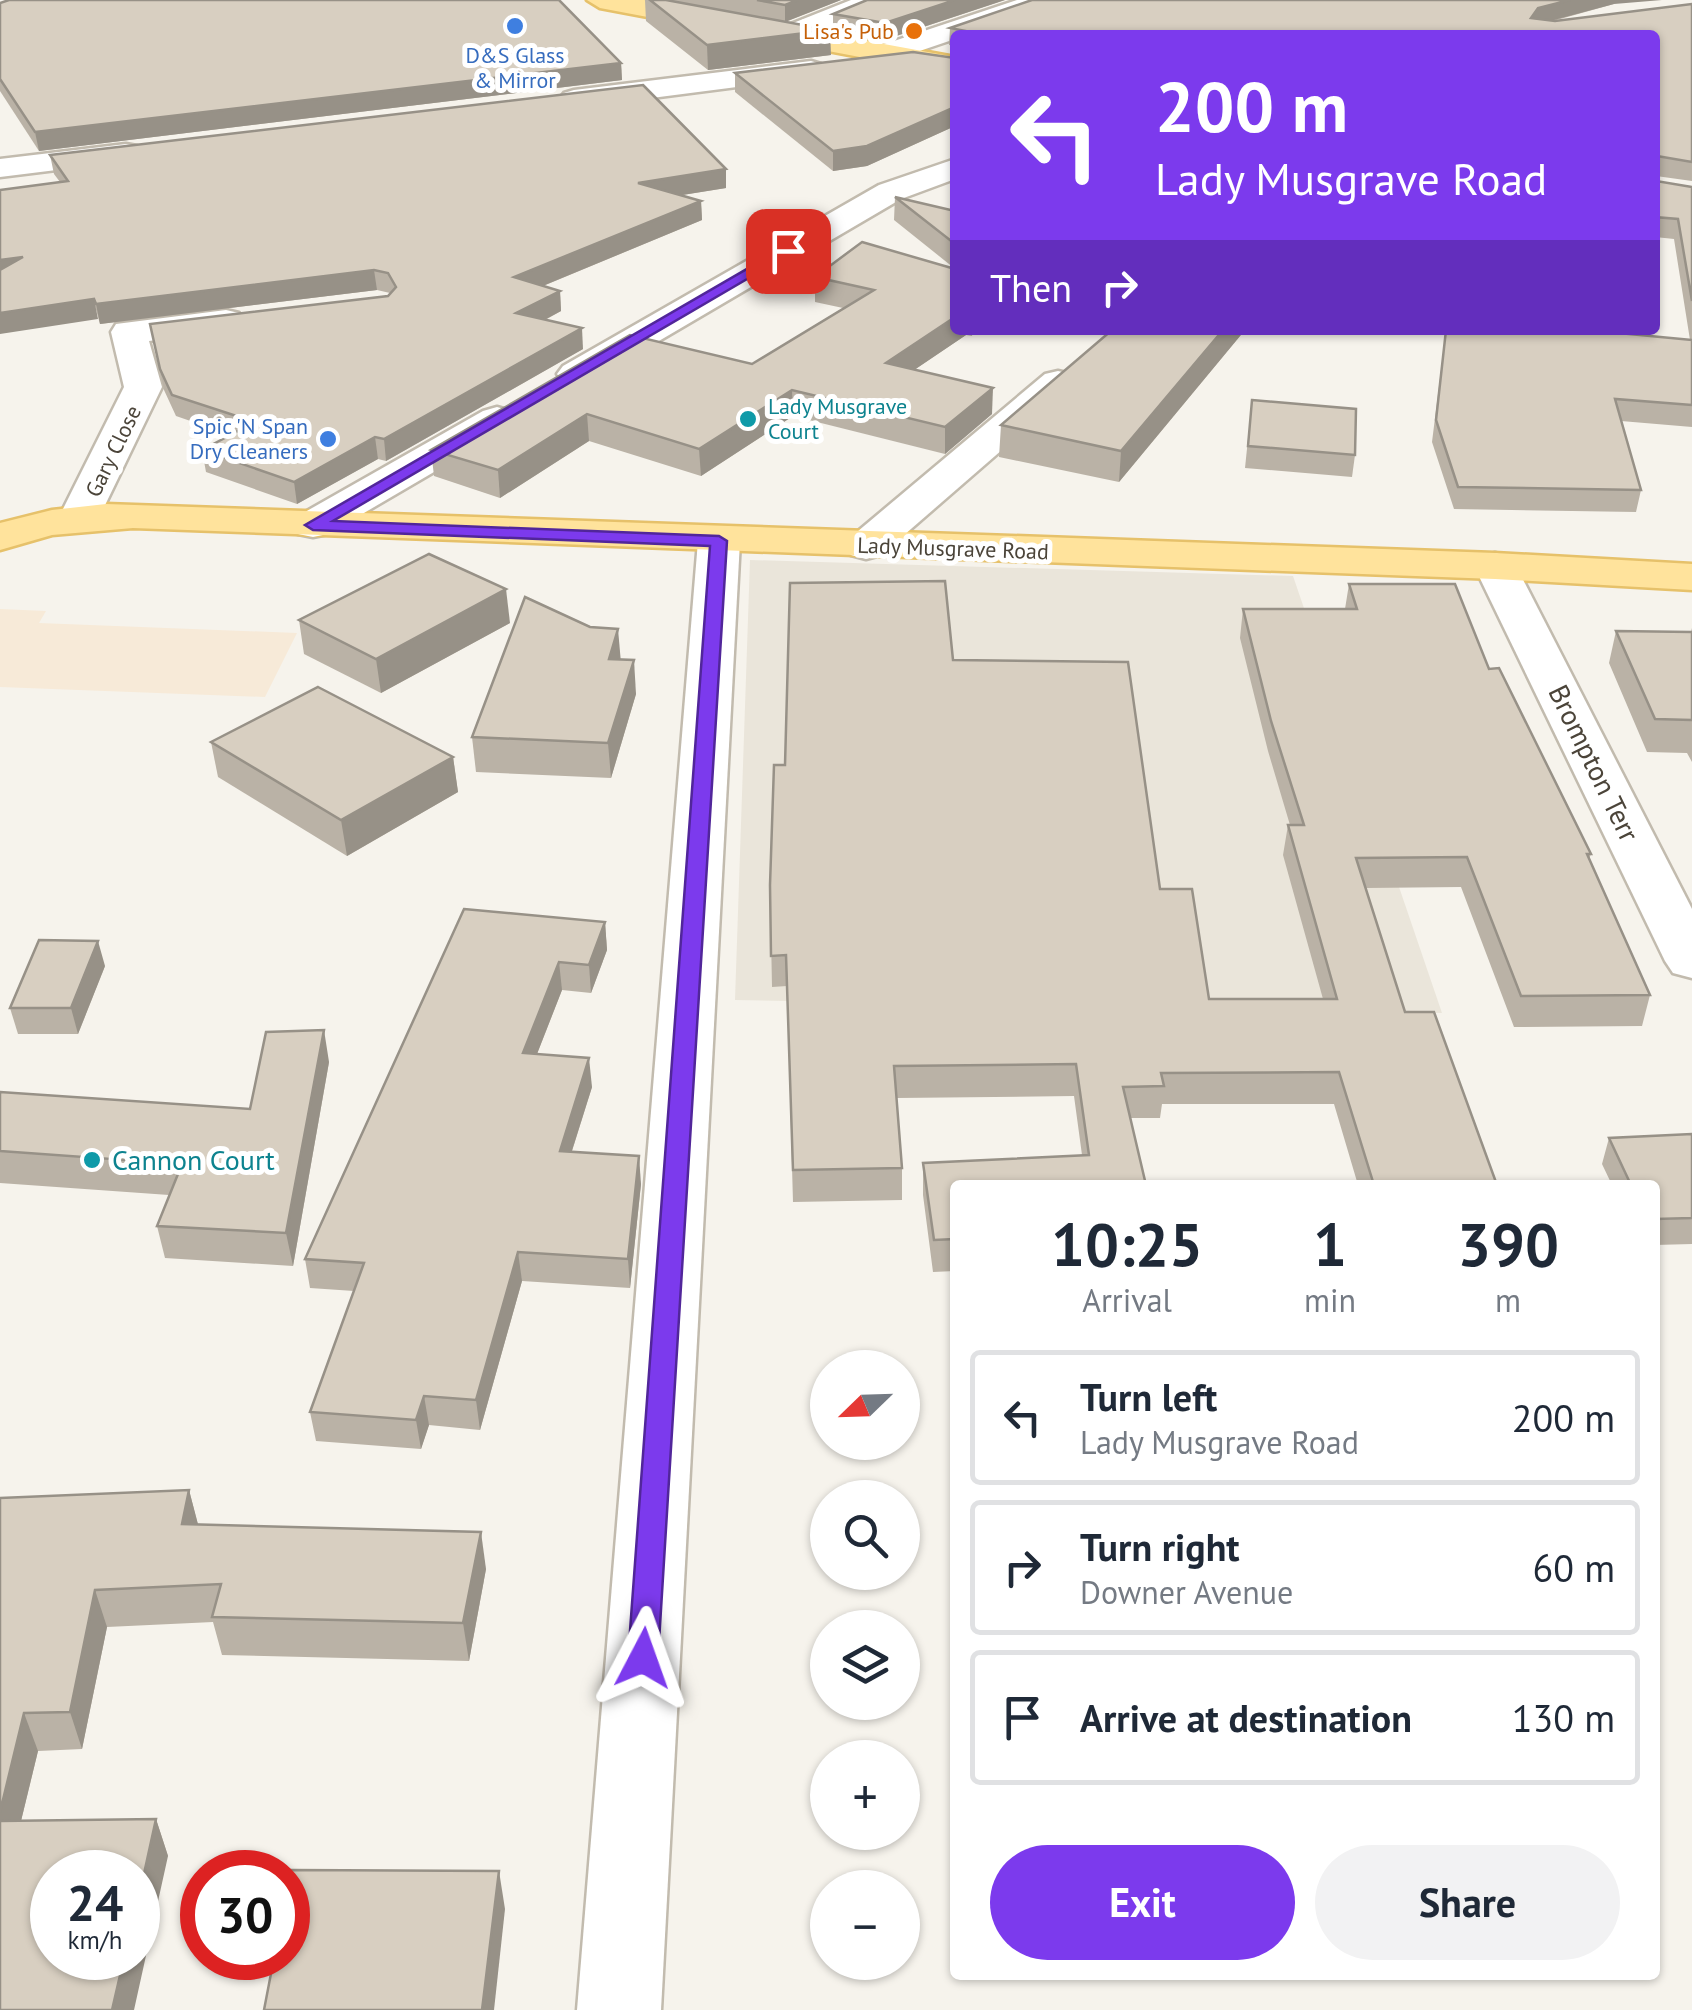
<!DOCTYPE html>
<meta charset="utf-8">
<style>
body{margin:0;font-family:"PT Sans",sans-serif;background:#f2f2f3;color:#1f2937;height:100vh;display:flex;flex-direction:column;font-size:38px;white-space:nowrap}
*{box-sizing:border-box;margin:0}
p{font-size:32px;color:#747a83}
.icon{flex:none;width:55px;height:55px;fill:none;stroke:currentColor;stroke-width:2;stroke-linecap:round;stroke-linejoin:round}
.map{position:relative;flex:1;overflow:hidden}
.sheet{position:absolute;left:950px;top:1180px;width:710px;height:800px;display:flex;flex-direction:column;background:#fff;border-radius:10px;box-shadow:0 2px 8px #0004}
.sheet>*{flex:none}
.banner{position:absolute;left:950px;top:30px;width:710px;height:305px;border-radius:10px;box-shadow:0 2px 8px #0004;background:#7c3aed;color:#fff;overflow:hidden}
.needle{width:65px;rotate:247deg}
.buttons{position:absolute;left:810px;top:1350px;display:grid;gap:20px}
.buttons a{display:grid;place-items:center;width:110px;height:110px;border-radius:50%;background:#fff;box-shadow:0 2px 8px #0004;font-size:50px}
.speed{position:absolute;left:30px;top:1850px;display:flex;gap:20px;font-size:50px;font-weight:700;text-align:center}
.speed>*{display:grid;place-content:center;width:130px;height:130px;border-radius:50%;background:#fff;box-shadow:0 2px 8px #0004;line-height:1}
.speed small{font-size:25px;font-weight:400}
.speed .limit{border:15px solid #d22;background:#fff;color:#111}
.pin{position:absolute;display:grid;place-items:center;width:85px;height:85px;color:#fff;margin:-42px;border-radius:20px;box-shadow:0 5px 15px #0006}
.me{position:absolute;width:110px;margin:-55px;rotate:4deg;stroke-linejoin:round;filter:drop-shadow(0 0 8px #0008)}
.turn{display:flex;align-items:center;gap:35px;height:210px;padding:0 40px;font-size:45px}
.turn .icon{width:130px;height:130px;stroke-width:2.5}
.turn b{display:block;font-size:70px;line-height:85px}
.then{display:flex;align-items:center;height:95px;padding:0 40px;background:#0003;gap:20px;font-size:38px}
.eta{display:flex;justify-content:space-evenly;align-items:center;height:170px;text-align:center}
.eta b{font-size:60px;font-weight:700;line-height:70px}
.action{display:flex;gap:20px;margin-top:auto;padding:20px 40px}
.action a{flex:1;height:115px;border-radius:60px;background:#7c3aed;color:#fff;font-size:40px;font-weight:700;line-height:115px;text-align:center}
.action a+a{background:#f2f2f3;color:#1f2937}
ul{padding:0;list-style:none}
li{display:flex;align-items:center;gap:30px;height:135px;margin:0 20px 15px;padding:0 20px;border:5px solid #e0e1e3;border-radius:10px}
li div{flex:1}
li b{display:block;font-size:38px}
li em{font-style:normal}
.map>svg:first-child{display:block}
.residential{fill:#eae5da}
.commercial{fill:#f7ead8}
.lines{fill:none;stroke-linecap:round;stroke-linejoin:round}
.minor-casing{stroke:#c2bbae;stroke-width:5}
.primary-casing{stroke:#e6c16a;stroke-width:5}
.minor{fill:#fff;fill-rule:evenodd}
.primary{fill:#ffe39c;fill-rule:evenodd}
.wall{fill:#bab2a6}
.shaded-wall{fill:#979187}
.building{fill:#d8cfc1;stroke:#979187;stroke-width:2.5}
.route{fill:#7c3aed;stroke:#51269a;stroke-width:2.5}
.shop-dot{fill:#3f7fe0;stroke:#fff;stroke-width:4}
.food-dot{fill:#e8710a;stroke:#fff;stroke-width:4}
.culture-dot{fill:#0f9aa8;stroke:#fff;stroke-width:4}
.labels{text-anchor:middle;stroke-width:10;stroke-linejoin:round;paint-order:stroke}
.far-food-label{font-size:22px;fill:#c56008;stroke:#fff;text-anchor:end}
.far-shop-label{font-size:22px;fill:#366cbe;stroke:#fff}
.far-culture-label{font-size:22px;fill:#0d838f;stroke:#fff;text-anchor:start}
.far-street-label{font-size:22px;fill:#4b4439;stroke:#fff}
.street-label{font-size:28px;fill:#4b4439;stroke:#fff}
.culture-label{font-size:28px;fill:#0d838f;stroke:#fff;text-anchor:start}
</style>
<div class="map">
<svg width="1692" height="2010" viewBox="0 0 1692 2010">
<rect width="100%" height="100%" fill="#f6f3ec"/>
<polygon class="residential" points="750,560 1293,576 1442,1013 735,1000"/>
<polygon class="commercial" points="0,609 46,611 39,623 297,633 265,697 0,687"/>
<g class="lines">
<g class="minor-casing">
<g id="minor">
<polygon points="851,0 888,0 884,6 798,41 788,43 774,35 778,29"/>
<polygon points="1017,0 1056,0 1052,6 966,35 955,35 955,39 896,59 876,59 872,53 876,47"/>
<polygon points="811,61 821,64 825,70 821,76 574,108 564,105 559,99 564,93 574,90"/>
<polygon points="126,144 137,146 142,153 137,160 0,177 0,159"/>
<polygon points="955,159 955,179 901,199 589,382 576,385 563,382 557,374 563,366 879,185"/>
<polygon points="226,310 239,313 244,321 239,329 149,341 162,387 94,528 79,531 64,528 58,519 124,387 111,332 116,324"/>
<polygon points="1058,371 1071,374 1077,382 1071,390 881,555 866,559 851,555 845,546 851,537 1045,374"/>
<polygon points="497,407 511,411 516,419 511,427 328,534 313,537 298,534 292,525 298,516 483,411"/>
<polygon points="719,528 734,532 740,541 661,2010 577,2010 698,541 704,532"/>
<polygon points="1495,553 1510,557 1516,566 1692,909 1692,978 1673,973 1665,961 1474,566 1480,557"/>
</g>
</g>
<g class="primary-casing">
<g id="primary">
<polygon points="587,0 644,0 955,57 955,75 600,8"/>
<polygon points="106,504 1495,553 1692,564 1692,590 1495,579 133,528 52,535 0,550 0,523 52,510"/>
</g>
</g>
<use href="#minor" class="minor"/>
<use href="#primary" class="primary"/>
</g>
<g class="wall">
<polygon points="645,0 841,0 785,22 831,55 708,70 646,21"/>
<polygon points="867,0 1005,0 884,40 833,31 833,14"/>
<polygon points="559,1 621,63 622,80 39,151 0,91 0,3"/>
<polygon points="1614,4 1553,21 1692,4 1692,181 1656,176 1656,181 1692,187 1692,427 1621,421 1641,490 1636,512 1454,509 1432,442 1446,330 1690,340 1674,239 1655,237 1655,35 955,35 955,46 949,45 950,28"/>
<polygon points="955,58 955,126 867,166 833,171 735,92 735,73"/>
<polygon points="50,155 726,188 682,195 701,201 702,220 543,286 560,291 561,311 545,320 583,349 386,461 378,459 297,504 206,472 202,450 231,435 176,416 164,390 150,324 388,296 390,293 377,290 100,324 60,182 54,174"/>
<polygon points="895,197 955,211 955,330 973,330 972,336 966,335 914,370 992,414 945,454 793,416 701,476 589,441 500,498 434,476 431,450 752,364 843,308 815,302 815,277 954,268 894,220"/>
<polygon points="1245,330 1119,482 999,457 1001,425"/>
<polygon points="1252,400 1355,455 1352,477 1245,468"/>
<polygon points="1349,584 1489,669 1591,854 1589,859 1650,995 1642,1026 1514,1027 1461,887 1366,888 1405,1012 1497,1185 1358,1185 1334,1104 1162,1104 1160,1118 1130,1118 1146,1185 955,1185 955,1271 933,1272 923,1195 923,1163 1082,1155 1074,1096 897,1098 902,1168 902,1200 793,1202 787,986 772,987 770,885 785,765 953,660 1160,889 1209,999 1323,999 1283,855 1288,825 1290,825 1268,751 1240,638 1243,609 1345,609"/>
<polygon points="299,620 510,623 381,693 304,654"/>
<polygon points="1692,628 1692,762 1687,753 1647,752 1609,663 1616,631 1691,632"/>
<polygon points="620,659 636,694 611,778 476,772 472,737"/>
<polygon points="211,742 453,757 458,792 347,856 218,777"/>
<polygon points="464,909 605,922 607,950 591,993 562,990 537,1054 592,1087 572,1151 641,1184 630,1288 522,1281 480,1430 429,1425 421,1449 316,1441 310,1412 354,1291 310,1288 305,1259"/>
<polygon points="105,966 78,1034 18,1034 10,1008"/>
<polygon points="329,1062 293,1266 165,1258 157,1226 169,1195 0,1183 0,1092 250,1109"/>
<polygon points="1692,1134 1692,1244 1655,1245 1655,1185 1612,1185 1602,1164 1609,1138"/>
<polygon points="189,1490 198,1525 486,1569 469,1661 222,1655 213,1622 107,1627 82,1749 38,1751 21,1821 156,1819 168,1856 0,2010 0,1498"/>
</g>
<g class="shaded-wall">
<polygon points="798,0 841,0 785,22 785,5"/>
<polygon points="955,0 1005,0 884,40 885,23"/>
<polygon points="1570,0 1662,0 1614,4 1535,25 1531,18 1538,8"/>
<polygon points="830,30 831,55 708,70 707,45"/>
<polygon points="621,63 622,80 39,151 35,132"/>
<polygon points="955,107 955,126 867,166 833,171 833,151"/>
<polygon points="726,169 726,188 639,202 638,183"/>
<polygon points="701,201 702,220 516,297 514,277"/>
<polygon points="23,257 0,280 0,260"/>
<polygon points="374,270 377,290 100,324 96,304"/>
<polygon points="560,291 561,311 518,334 516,313"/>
<polygon points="94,299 98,319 0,334 0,313"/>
<polygon points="955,317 955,330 966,330 966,335 886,389 886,363"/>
<polygon points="582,328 583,349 386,461 384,439"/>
<polygon points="1223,330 1245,330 1119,482 1121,451"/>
<polygon points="993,388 992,414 945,454 945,427"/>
<polygon points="792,390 793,416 701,476 699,449"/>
<polygon points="587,414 589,441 500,498 498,470"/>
<polygon points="375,437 378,459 297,504 294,482"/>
<polygon points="506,589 510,623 381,693 376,659"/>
<polygon points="618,629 621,663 609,659"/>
<polygon points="634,660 636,694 611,778 608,743"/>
<polygon points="453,757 458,792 347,856 341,820"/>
<polygon points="605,922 607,950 591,993 589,965"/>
<polygon points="98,941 105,966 78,1034 71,1008"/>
<polygon points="559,962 562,990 526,1082 523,1053"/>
<polygon points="324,1030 329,1062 293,1266 286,1233"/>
<polygon points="589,1058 592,1087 563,1179 560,1151"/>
<polygon points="639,1156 641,1184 630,1288 628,1259"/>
<polygon points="518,1252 522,1281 480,1430 476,1400"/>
<polygon points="424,1396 429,1425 421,1449 416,1420"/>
<polygon points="189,1490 199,1528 182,1524"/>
<polygon points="481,1532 486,1569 469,1661 463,1623"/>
<polygon points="95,1590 107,1627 82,1749 70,1712"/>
<polygon points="24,1713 38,1751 12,1858 0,1827 0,1812"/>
<polygon points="156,1819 168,1856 134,2010 112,2010 124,1958 138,1958 138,1901"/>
<polygon points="499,1871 505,1909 494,2010 482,2010"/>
</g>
<g class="building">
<polygon points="9,0 559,0 621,63 35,132 0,79 0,3"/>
<polygon points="650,0 666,0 830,30 707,45"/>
<polygon points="757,0 798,0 785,5"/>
<polygon points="867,0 955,0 885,23 833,14"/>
<polygon points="1032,0 1570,0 1538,8 1531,18 1555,21 1692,4 1692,162 1657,156 1656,181 1692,187 1692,301 1678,219 1655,217 1655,35 986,35 950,28"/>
<polygon points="913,52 955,58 955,107 867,146 833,151 735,73"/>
<polygon points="643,85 726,169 638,183 701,201 514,277 560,291 516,313 582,328 384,439 375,437 294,482 202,450 255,422 172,395 160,369 150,324 388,296 396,287 388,273 374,270 96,304 94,299 0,313 0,270 23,257 0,260 0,190 68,181 50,155"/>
<polygon points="895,197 955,211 955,244"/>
<polygon points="862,242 955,269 955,317 886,363 993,388 945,427 792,390 699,449 587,414 498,470 431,450 630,335 752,364 874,290 815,277"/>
<polygon points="1112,330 1223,330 1121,451 1001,425"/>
<polygon points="1446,330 1587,330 1692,340 1692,405 1615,399 1641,490 1458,487 1436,420"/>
<polygon points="1252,400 1356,409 1355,455 1248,446"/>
<polygon points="429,554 506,589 376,659 299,620"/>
<polygon points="945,581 953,660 1128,662 1160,889 1192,889 1209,999 1337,999 1288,825 1304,825 1271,721 1243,609 1357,609 1349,584 1455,584 1489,669 1499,668 1591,854 1587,854 1650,995 1521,996 1467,857 1356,858 1405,1012 1434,1012 1497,1185 1374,1185 1339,1072 1161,1073 1164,1086 1123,1087 1146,1185 955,1185 955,1239 934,1240 923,1163 1089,1155 1076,1064 894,1066 902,1168 793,1170 786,955 771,956 770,885 774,765 785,765 790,583"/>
<polygon points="525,597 590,627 618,629 609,659 634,660 608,743 472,737"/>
<polygon points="1616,631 1692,632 1692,720 1655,719"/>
<polygon points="318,687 453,757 341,820 211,742"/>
<polygon points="464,909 605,922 589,965 559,962 523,1053 589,1058 560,1151 639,1156 628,1259 518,1252 476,1400 424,1396 416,1420 310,1412 364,1263 305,1259"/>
<polygon points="39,940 98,941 71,1008 10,1008"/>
<polygon points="324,1030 286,1233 157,1226 182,1164 0,1151 0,1092 250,1109 266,1032"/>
<polygon points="1692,1134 1692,1218 1655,1219 1655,1185 1631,1185 1609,1138"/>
<polygon points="189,1490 182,1524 481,1532 463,1623 212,1617 221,1584 95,1590 70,1712 24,1713 0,1812 0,1498"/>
<polygon points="156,1819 138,1901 138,1872 52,1872 52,1958 124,1958 112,2010 0,2010 0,1821"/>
<polygon points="291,1870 499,1871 482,2010 264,2010 274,1958 288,1958 288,1887"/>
</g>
<polygon class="route" points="783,248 795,251 333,521 719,536 727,541 658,1658 654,1667 643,1671 632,1667 628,1658 710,546 313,530 305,525"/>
<g class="shop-dot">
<circle cx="515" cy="26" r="10"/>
<circle cx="328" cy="439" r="10"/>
</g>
<circle class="food-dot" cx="914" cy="31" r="10"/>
<g class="culture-dot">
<circle cx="748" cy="419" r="10"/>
<circle cx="92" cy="1160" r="10"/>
</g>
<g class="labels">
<g class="far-food-label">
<text x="894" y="39">Lisa's Pub</text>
</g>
<g class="far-shop-label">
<text x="515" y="63">D&amp;S Glass<tspan x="515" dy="25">&amp; Mirror</tspan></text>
<text x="308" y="434" text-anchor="end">Spic 'N Span<tspan x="308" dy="25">Dry Cleaners</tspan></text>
</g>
<g class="far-culture-label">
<text x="768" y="414">Lady Musgrave<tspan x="768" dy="25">Court</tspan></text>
</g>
<g class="far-street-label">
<text transform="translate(113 451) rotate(-64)" y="8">Gary Close</text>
<text transform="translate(953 548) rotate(2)" y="8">Lady Musgrave Road</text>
</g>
<g class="street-label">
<text transform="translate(1594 763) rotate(64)" y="10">Brompton Terr</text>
</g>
<g class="culture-label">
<text x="112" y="1170">Cannon Court</text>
</g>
</g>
</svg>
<div class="buttons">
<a><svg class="needle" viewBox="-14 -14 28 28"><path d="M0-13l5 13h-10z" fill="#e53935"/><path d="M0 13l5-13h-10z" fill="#747a83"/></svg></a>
<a><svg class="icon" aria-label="search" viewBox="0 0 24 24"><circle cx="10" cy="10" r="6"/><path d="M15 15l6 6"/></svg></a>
<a><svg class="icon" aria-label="layers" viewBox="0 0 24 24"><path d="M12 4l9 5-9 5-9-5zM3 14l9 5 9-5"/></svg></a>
<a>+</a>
<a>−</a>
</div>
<div class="speed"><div>24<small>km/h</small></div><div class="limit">30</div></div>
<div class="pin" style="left:788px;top:251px;background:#d93025"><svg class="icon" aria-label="arrive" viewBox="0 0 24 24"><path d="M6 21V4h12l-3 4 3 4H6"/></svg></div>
<svg class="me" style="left:643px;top:1658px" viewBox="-20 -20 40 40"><path d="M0-17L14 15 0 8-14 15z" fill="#7c3aed" stroke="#fff" stroke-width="4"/></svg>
<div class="banner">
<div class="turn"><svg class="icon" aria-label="left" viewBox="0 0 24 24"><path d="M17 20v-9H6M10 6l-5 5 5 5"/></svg><div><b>200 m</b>Lady Musgrave Road</div></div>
<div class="then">Then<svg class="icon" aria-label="right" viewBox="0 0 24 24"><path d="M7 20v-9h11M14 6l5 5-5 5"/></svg></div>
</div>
<section class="sheet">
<div class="eta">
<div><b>10:25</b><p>Arrival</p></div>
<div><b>1</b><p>min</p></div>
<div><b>390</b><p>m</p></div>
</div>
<ul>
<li><svg class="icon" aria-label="left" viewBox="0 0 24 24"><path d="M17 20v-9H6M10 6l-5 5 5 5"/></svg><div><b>Turn left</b><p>Lady Musgrave Road</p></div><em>200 m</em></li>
<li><svg class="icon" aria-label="right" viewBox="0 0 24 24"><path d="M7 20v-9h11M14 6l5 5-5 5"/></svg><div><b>Turn right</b><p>Downer Avenue</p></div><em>60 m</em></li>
<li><svg class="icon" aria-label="arrive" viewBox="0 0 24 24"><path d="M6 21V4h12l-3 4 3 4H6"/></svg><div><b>Arrive at destination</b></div><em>130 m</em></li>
</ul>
<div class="action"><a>Exit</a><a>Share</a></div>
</section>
</div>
